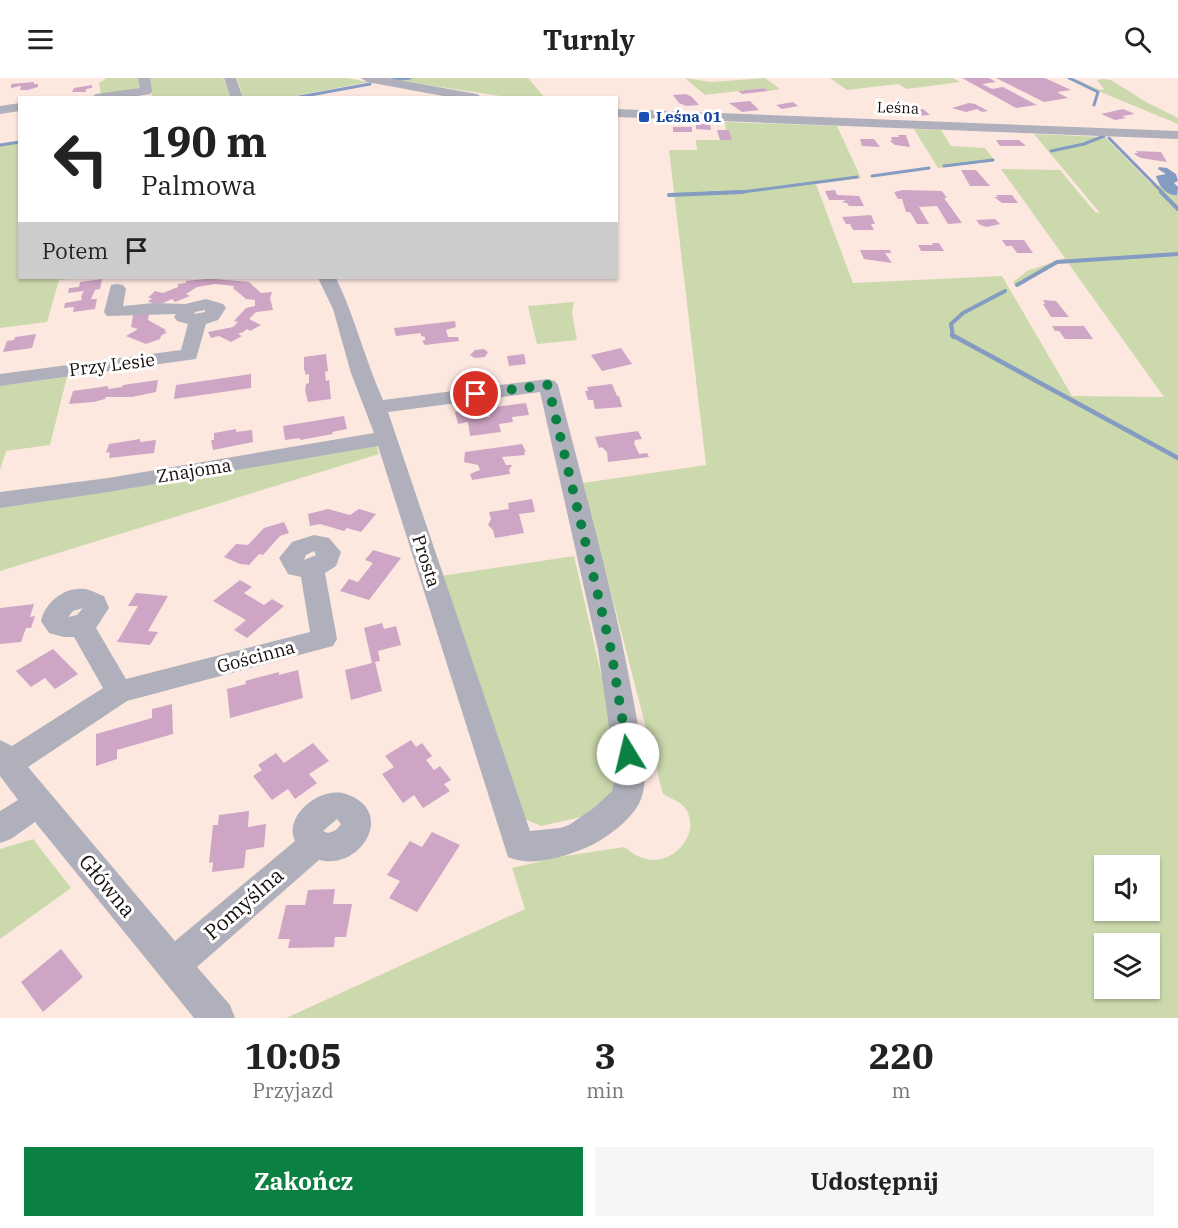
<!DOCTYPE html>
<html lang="pl">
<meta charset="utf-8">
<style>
body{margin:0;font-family:"IBM Plex Serif",serif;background:#f6f6f6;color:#222;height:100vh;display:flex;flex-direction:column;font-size:22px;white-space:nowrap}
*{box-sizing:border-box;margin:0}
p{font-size:20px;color:#767676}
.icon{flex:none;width:33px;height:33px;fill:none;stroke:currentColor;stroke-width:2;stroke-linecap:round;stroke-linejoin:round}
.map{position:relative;height:940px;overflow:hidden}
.side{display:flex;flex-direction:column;background:#fff;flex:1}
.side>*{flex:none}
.banner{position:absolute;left:18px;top:18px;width:600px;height:183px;border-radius:0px;box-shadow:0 2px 4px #0004;background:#fff;color:#222;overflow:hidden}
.fabs{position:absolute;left:1094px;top:777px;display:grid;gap:12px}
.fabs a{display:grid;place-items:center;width:66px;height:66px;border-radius:0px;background:#fff;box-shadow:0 2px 4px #0004;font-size:30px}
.pin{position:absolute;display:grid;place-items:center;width:51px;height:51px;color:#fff;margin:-26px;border:3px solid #fff;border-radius:50%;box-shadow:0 2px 6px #0007}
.me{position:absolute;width:66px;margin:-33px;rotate:351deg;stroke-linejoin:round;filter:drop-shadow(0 0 4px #0008)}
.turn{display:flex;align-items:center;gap:21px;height:126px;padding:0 24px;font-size:27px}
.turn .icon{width:78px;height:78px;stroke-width:2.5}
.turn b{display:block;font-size:42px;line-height:51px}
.then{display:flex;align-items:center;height:57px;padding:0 24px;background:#0003;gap:12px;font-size:22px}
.eta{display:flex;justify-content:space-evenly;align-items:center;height:102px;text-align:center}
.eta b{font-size:36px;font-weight:800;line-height:42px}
.cta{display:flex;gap:12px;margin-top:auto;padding:12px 24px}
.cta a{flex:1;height:69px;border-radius:0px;background:#0b8043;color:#fff;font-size:24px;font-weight:800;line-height:69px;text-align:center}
.cta a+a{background:#f6f6f6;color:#222}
header{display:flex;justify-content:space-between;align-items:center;height:78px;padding:0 24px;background:#fff;font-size:27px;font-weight:800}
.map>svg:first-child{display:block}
.green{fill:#ccd9ad;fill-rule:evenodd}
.water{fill:#849bc2}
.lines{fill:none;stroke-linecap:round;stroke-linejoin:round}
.stream-far2{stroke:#849bc2;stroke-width:3}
.stream-far1{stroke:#849bc2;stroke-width:4}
.stream{stroke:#849bc2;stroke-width:4.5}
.building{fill:#cea5c4}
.minor{fill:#afb0bb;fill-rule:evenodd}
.route{stroke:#0b8043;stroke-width:10;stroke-dasharray:0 18}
.transit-dot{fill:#1a4fb4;stroke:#fff;stroke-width:2}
.labels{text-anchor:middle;stroke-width:6;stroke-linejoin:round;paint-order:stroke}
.far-street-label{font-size:15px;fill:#180f0c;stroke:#fff}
.far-transit-label{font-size:15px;font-weight:bold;fill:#164399;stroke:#fff;text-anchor:start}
.street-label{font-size:18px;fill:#180f0c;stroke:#fff}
.near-street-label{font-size:21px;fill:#180f0c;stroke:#fff}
</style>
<header><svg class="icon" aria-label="menu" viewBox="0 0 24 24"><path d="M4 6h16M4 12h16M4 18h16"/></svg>Turnly<svg class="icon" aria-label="search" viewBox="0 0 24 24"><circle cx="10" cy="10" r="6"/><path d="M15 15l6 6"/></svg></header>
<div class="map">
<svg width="1178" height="940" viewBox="0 0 1178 940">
<rect width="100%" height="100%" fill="#fde8e0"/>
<g class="green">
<polygon points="107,0 140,0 143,10 101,17 99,5"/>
<polygon points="147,0 223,0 232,19 152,19"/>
<polygon points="237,0 346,0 369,4 289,19 243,20"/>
<polygon points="395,0 528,0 544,19 507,19 387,1"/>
<polygon points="685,0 712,4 765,0 780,11 768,13 764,10 705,17"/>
<polygon points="830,0 953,0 960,4 907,11 898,6 847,12"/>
<polygon points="1067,0 1073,0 1100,12 1104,11 1097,2 1103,1 1111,2 1146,24 1178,40 1178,46"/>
<path d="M 725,44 L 837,48 L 861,100 L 816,106 L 853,205 L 1002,198 L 1072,318 L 1164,319 L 1068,185 L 1059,185 L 1016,208 L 1013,204 L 1027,193 L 1065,180 L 1001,91 L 1060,92 L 1095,134 L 1100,135 L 1034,56 L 1105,59 L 1152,107 L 1178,108 L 1178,940 L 286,940 L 525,831 L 512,790 L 559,779 L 624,769 C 629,772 634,777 640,779 C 674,794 708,748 680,725 C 675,722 668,719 663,716 L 583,405 L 706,387 L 669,72 L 697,72 L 696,62 L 732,62 L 729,52 L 726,52 ZM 1104,788 L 1149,788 L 1149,832 L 1104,832 ZM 1104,866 L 1149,866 L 1149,910 L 1104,910 Z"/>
<polygon points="914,51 941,52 951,68 985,70 995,83 938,90"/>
<polygon points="19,65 20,200 83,200 59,202 47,244 0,250 0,68"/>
<polygon points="574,224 572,235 577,262 537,266 528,228"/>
<polygon points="67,299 50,367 6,373 0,392 0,308"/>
<polygon points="376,364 379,376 0,493 0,428"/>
<polygon points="574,478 622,687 616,711 594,736 541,748 520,739 441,498"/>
<polygon points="33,761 71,810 0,861 0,771"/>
</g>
<path class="water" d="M 1159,89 L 1167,90 L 1176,96 L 1178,103 L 1174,105 L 1178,109 L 1177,117 C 1166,118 1158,106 1156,98 L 1166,96 L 1158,91 Z"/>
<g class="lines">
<g class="stream-far2">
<polyline points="1069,0 1098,14 1094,27"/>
<polyline points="391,2 410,0"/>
<polyline points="294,20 370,6"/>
<polyline points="1109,60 1163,115"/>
<polyline points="0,67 20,64"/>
<polyline points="1051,73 1084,66 1104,58"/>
<polyline points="944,88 993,82"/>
<polyline points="872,98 929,90"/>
<polyline points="708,115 742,114 857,99"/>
</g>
<g class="stream-far1">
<polyline points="1161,114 1178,131"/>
<polyline points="669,117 743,114"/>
<polyline points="1017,207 1057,184 1178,176"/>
<polyline points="953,259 951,246 963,235 1005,213"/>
</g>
<polyline class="stream" points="952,257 1178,380"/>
</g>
<g class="building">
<polygon points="962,0 989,0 996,4 982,6 992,11 1003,9 1037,27 1016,30"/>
<polygon points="996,0 1045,0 1071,12 1057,14 1068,20 1044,24"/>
<polygon points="34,4 34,6 38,6 38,9 28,12 20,12 21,8 11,10 11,6"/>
<polygon points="92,7 92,10 86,11 86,14 72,14 74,10"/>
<polygon points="764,10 768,13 742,16 738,13"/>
<polygon points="686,16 692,19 699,27 686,28 679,25 673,17"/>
<polygon points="750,23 759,32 742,34 729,25"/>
<polygon points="793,24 798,28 782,31 776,27"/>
<polygon points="969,25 975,26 988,33 982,34 977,31 966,34 952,30"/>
<polygon points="923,31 930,37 915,38 908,33"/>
<polygon points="1123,31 1135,36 1122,38 1126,40 1115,42 1101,36"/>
<polygon points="696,46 710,46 711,52 696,51"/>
<rect x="673" y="49" width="19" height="5"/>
<polygon points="717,52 729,52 732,62 720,62"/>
<polygon points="898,57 906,57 910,69 895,67 890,63 892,62 891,59 899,59"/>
<polygon points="860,61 874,61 880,69 862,68"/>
<polygon points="996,62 1019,62 1026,68 1000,68"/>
<polygon points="1136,73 1161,74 1167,84 1141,80 1137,78 1134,75 1138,75"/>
<polygon points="961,92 976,92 990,108 970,108"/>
<polygon points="835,112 837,117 859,118 864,128 849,128 847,125 842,124 846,122 829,122 825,113"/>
<polygon points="903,112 942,113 947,120 944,120 962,145 948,146 937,128 919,129 929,146 917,146 910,134 906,134 902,121 898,121 894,114"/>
<polygon points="996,117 1012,117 1018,125 1002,125 994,119 998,119"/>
<polygon points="871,137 875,146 871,146 874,152 853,152 850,146 846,146 842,139"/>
<polygon points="995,141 1000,146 987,149 980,147 976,142"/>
<polygon points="1002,162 1024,162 1033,175 1017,175 1012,168 1006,168"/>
<polygon points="932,165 939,165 944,173 921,173 918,167 933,167"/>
<polygon points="860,172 890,172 891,175 885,175 892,185 864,181"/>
<polygon points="215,200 215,201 249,204 261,215 272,214 270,220 273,232 256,234 249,241 261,247 250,253 247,251 243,254 238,256 242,258 231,264 219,258 211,260 208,254 233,249 238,244 234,243 246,230 255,228 255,222 246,221 233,210 234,208 215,206 197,209 186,216 190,218 175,224 172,221 161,226 148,224 152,220 148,220 155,213 163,215 178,209 178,206 186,205 186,203"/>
<polygon points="102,201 100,211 95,212 91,221 97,221 95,231 73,234 74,229 64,230 65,225 82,222 81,218 84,213 68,215 69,210 79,209 80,204"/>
<polygon points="1043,222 1056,223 1069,239 1051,239 1043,226 1045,226"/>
<polygon points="149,235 148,242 166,252 164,253 167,254 161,258 160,261 146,266 126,258 138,251 131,249 133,237"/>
<polygon points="455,243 456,249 446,252 448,259 458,259 459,263 425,267 422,263 425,262 425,259 421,258 421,255 396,258 394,250"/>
<polygon points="1052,248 1084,248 1093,261 1065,261 1059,253 1055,253"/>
<polygon points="36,256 32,270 3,274 7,263 14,262 15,259"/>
<polygon points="621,270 632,286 602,293 591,277"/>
<polygon points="484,271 488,274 485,279 475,280 470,277 475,272"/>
<polygon points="326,276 328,293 325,294 326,303 329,302 331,321 308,324 305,312 306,306 309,305 309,296 306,297 304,291 304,279"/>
<polygon points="524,276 526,286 509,288 507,278"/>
<polygon points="251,296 251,310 174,321 176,307"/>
<polygon points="158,302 156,314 132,319 106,319 105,321 94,324 69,326 73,313 108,308 108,311 122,309 123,307"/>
<polygon points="612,306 617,318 619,318 622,329 595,331 593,322 588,322 585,313 588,313 587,309"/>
<polygon points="526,325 529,337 512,339 513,344 499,346 501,354 470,358 468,344 458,346 455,334 470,332 471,338 479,337 485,339 490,339 488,330"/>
<polygon points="344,338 347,351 332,354 333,356 300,362 300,360 285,362 283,348"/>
<polygon points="236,351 236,354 252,352 253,364 213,372 211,362 214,362 214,355"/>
<polygon points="638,353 642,361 635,362 634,365 639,376 647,375 649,379 608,384 607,374 602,369 599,370 595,359"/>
<polygon points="140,361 140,364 156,362 154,375 109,380 110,374 106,375 109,366"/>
<polygon points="522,366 526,374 524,374 525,377 502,379 506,387 512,387 509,392 510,396 472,402 470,396 480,392 478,387 464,384 465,374"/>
<polygon points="532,421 535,434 519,436 524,455 495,460 493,452 488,447 491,441 489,434 509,431 508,425"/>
<polygon points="328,431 350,437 359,431 376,436 361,454 347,450 344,453 320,446 310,448 308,436"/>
<polygon points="284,444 289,455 280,458 263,477 259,476 249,487 240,486 224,479 236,466 248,467 264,450"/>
<polygon points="373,472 401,480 369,522 340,513 349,501 358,504 373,485 365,482"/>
<polygon points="240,502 252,509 244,515 264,527 272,521 284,528 247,560 234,552 246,542 213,523"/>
<polygon points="136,515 168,518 148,553 158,554 150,567 117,564 138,528 128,528"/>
<polygon points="34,526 30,539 35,538 31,550 26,550 21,564 0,566 0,530"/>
<polygon points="382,545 384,551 396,548 401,567 378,573 380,583 375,584 382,613 351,622 345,592 372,585 364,550"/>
<polygon points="53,571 78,596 55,611 45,600 31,609 16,593"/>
<polygon points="298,592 303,620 230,640 227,611 246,606 245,603 279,594 279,597"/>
<polygon points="172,626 173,656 117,672 117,681 96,688 96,656 152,640 152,631"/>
<polygon points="411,662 416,669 422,665 432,678 426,682 434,692 440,688 451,702 444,706 450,713 423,730 414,717 403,725 382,696 394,689 385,678"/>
<polygon points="313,665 329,683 309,696 317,705 295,721 288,711 272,722 253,698 262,692 258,687 276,675 284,685"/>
<polygon points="249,733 248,749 266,746 264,769 246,772 244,790 212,794 213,784 209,785 213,747 218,747 219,737"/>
<polygon points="432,754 460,767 417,834 389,820 400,803 387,797 410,763 422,769"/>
<polygon points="335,811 333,826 352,826 346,859 335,859 334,869 288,870 290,861 278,861 286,827 305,827 308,812"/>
<polygon points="61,871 83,899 43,934 21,904"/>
</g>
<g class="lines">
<g class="minor">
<polygon points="138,0 150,0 152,13 150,16 126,20 90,20 96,16 140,10"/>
<polygon points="224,0 236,0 243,20 231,20"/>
<polygon points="361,0 387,0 477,16 483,20 454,20 367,4"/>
<polygon points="20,25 20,33 0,36 0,28"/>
<polygon points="616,31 1178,53 1178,61 616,39"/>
<path d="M 318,200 L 336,200 C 355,239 365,282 383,322 L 548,301 L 555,303 L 558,307 C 585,415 616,522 635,631 C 640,660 651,693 641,721 C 633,742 603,763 583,771 C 560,780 531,789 508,779 L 378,368 L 108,414 L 0,430 L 0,414 L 108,400 L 374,355 L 351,295 L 333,231 ZM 540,314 L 598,572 L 616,697 L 612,713 L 595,729 L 569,747 L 560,750 L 530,753 L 388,334 Z"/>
<path d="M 117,206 L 123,207 L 126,211 L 123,228 L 154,225 L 185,226 L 206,221 L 223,226 L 226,230 L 218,242 L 206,246 L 196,281 L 0,308 L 0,296 L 181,272 L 188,246 L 177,243 L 174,239 L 176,236 L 107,238 L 104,234 L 111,207 ZM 205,232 L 205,234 L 194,236 L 195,234 Z"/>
<path d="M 314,457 L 329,460 L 341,474 L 336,488 L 325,495 L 337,561 L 333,568 L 127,623 L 28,689 L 175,863 L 295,763 C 289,751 295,738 304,729 C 314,719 331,711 346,716 C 397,733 361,793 319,782 L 197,889 L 230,927 L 235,940 L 194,940 L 35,744 L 11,761 L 0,765 L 0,733 L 18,722 L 0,698 L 0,662 L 12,668 L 103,610 L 74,559 L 64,559 L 49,555 L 41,543 C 45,524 65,508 85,511 C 92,512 98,516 104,518 L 109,530 L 96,550 L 126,601 L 310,554 L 301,499 L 288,496 L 279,480 L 292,464 ZM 314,473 L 316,477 L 304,482 L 306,477 ZM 83,530 L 77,537 L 68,539 L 73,533 ZM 337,741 L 341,746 L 336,752 L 328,755 L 323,753 Z"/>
</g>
</g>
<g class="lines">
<polyline class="route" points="476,316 548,307 611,572 628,676"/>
</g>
<rect class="transit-dot" x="638" y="33" width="12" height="12" rx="3"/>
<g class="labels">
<g class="far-street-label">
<text transform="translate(898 30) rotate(2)" y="5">Leśna</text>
</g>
<g class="far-transit-label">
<text x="656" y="44">Leśna 01</text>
</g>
<g class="street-label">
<text transform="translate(112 287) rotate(-7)" y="6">Przy Lesie</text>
<text transform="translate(194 393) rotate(-9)" y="6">Znajoma</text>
<text transform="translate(426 483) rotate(72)" y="6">Prosta</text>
<text transform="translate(256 579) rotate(-15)" y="6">Gościnna</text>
</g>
<g class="near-street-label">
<text transform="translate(107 808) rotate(50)" y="7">Główna</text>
<text transform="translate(244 826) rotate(-41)" y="7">Pomyślna</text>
</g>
</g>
</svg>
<div class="fabs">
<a><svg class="icon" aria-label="sound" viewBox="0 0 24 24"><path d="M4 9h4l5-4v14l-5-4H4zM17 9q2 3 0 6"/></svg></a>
<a><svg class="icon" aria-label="layers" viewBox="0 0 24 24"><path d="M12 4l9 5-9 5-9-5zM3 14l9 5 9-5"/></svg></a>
</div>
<div class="pin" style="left:476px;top:316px;background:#d93025"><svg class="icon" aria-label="arrive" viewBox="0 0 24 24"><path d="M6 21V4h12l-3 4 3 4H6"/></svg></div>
<svg class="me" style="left:628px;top:676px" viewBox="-20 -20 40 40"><circle r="19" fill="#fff"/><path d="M0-13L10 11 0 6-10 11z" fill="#0b8043"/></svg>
<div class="banner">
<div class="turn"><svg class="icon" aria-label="left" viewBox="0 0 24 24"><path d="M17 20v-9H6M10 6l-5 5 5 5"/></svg><div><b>190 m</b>Palmowa</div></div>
<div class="then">Potem<svg class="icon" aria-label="arrive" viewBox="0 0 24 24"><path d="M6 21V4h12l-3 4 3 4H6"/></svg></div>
</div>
</div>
<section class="side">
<div class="eta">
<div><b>10:05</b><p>Przyjazd</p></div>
<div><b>3</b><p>min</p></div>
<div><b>220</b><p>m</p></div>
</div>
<div class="cta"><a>Zakończ</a><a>Udostępnij</a></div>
</section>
